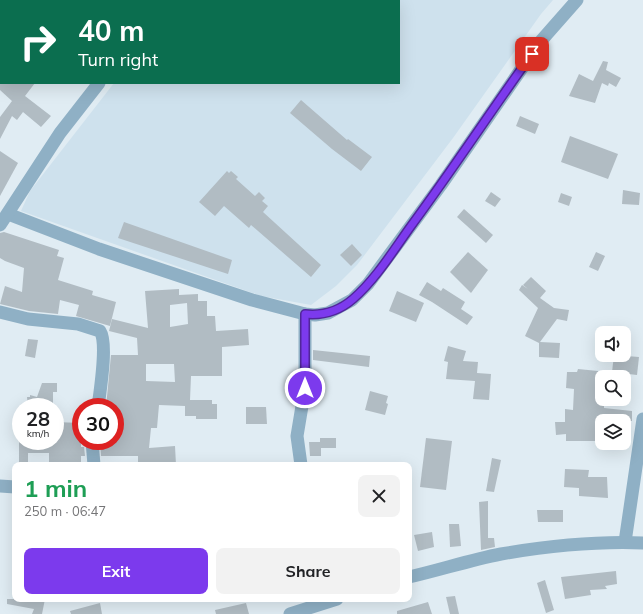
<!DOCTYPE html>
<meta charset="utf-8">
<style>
body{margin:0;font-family:Mulish,sans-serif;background:#f2f2f2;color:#202124;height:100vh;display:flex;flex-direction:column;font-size:15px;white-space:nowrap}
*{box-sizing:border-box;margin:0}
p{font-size:13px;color:#757577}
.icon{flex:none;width:22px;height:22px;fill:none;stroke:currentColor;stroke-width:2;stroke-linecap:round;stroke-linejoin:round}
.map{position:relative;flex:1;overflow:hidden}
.side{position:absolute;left:12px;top:462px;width:400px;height:140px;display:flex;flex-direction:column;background:#fff;border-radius:8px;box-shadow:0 4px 16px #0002}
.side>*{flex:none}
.guide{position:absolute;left:0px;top:0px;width:400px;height:84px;box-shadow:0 4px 16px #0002;background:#0b6e4f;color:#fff;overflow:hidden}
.tools{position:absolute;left:595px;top:326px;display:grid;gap:8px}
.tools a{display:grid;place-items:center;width:36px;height:36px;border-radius:8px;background:#fff;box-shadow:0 4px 16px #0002;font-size:20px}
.speed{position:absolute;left:12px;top:398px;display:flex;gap:8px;font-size:20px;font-weight:700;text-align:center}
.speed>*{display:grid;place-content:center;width:52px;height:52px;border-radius:50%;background:#fff;box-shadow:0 4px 16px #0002;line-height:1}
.speed small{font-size:10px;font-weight:400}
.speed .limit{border:6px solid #d22;background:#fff;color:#111}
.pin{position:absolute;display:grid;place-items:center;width:34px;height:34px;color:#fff;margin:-17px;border-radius:8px;box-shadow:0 2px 6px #0006}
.me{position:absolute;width:44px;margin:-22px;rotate:0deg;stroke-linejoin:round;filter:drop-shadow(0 0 3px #0008)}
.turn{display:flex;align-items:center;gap:14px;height:84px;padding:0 12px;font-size:18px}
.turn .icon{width:52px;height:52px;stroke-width:2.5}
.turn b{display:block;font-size:28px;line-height:34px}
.round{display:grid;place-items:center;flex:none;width:42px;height:42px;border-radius:8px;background:#f2f2f2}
.overview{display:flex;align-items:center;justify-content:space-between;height:68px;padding:0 12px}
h1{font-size:24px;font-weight:700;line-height:30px;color:#1e9e55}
.button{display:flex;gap:8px;margin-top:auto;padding:8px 12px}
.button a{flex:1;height:46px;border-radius:8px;background:#7c3aed;color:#fff;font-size:16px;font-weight:700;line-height:46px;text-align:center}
.button a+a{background:#f2f2f2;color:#202124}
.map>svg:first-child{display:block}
.built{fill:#cee1ed}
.building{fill:#b1bcc3;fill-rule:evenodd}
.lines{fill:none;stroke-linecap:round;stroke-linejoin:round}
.lane{stroke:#8fb0c5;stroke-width:6}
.street{stroke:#8fb0c5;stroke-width:13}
.route-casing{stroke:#51269a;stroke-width:10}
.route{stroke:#7c3aed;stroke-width:7}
</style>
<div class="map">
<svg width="643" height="614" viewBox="0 0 643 614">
<rect width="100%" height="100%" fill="#e0ecf3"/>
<polygon class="built" points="179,0 553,0 541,14 453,138 357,265 336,286 311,305 261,296 21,211 30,191 114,83 399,83 399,1"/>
<g class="building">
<polygon points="603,61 608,62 606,70 621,78 616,87 609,83 608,86 602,83 595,103 569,96 579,74 593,81"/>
<polygon points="0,83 35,83 25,96 51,116 41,127 23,112 17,120 12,116 0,139 0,117 12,101 0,90"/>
<polygon points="301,100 347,140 348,139 372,157 361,171 332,149 290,113"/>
<polygon points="520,116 539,124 535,134 516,126"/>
<polygon points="570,136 618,154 608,179 561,162"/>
<polygon points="0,151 18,163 0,196"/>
<polygon points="227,171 229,173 231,171 238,177 236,179 255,196 259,192 265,198 262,201 268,206 263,212 321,265 311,277 251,225 249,228 224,206 215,216 199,202"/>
<polygon points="623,190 640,193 639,205 622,204"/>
<polygon points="491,192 501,199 495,207 485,201"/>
<polygon points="561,193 572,197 569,206 558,202"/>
<polygon points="464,209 493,235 486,243 457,217"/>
<polygon points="124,222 232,260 228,274 118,238"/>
<polygon points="4,232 59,250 57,256 64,258 58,280 93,291 92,295 116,302 110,326 76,316 79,305 60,300 58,314 29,311 0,304 5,286 22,292 24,268 5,261 0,258 0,233"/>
<polygon points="352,244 362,255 351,266 340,255"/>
<polygon points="468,252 488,270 471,293 450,272"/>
<polygon points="596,252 605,256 598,271 589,267"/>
<polygon points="531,277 546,291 540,298 554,308 569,310 567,321 557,319 540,342 560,343 559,358 539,357 539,343 525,336 538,308 519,290 522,285 528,289 523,285"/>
<polygon points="427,282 441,291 443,288 465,302 461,309 473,317 467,325 432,302 419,295"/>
<path d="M 179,289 L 179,295 L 198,294 L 198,301 L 207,301 L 207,316 L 215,316 L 216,331 L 248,329 L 249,345 L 222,347 L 222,376 L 191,376 L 190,400 L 212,400 L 212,404 L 217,404 L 217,419 L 196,419 L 196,416 L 185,416 L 185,406 L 159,405 L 157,428 L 151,428 L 149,448 L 175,446 L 176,465 L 138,465 L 138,456 L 101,456 L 100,441 L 115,441 L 115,407 L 106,407 L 111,355 L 138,355 L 137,338 L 109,331 L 112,319 L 148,328 L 145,291 ZM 187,303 L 188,324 L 170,327 L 170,305 ZM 146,364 L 174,364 L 175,382 L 146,381 Z"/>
<polygon points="397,291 424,303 416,322 389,311"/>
<polygon points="28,339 38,340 35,358 25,356"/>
<polygon points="448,346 466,351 463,361 478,362 477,373 491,374 489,400 473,399 475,381 446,379 448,362 444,361"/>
<polygon points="313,350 370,356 369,367 313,360"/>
<polygon points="614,355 639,357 637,375 612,372"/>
<polygon points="578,369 598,371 596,399 604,400 604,408 632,411 632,421 602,421 602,441 566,441 566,434 556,435 555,422 565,422 565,409 573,410 574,389 566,388 567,372 577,372"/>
<polygon points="42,383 57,383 57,392 53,392 53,407 28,407 27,397 30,397 30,395 37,397"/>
<polygon points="370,391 388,396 386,403 388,404 385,415 365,410"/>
<polygon points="246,407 266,407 267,424 246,424"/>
<polygon points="55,422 81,423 81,447 84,447 85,456 81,456 81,462 69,463 69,465 49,465 49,453 28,453 28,464 19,464 19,441 55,441"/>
<polygon points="320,438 336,438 336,448 321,448 321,456 310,456 309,442 320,442"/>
<polygon points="426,438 452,441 446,490 420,487"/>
<polygon points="492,458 501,460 494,492 486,491"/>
<polygon points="565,469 589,470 588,477 607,477 608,498 579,496 579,488 564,487"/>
<polygon points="488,501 488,538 494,538 495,547 481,550 479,502"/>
<polygon points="537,510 563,510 563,522 538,522"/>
<polygon points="449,524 459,524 461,546 450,547"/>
<polygon points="432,532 434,547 418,551 414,535"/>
<polygon points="616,571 617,584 605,586 607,589 590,590 591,595 565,599 561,577"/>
<polygon points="545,580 554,610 546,613 537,583"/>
<polygon points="455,596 459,614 450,614 446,597"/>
<polygon points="7,599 45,599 42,614 32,614 34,609 7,604"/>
<polygon points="428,602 432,614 397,614 397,611"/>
<polygon points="100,603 102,614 71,614 70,611"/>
<polygon points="246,603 249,614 216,614 215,610"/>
</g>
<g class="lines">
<g class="lane">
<polyline points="14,1 15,0"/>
<polyline points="0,13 1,13"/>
</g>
<g class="street">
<polyline points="162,1 163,0"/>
<polyline points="8,214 99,249 252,300 305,314 315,315 328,313 352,300 368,284 441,185 540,42 577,0"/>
<polyline points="0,225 60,133 99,83"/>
<path d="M 0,312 L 28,319 L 78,324 L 100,331 C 108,343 100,391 98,407"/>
<polyline points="92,441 94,465"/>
<polyline points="301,465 297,436 305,388 305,314"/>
<polyline points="0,486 15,487"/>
<polyline points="625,542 643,419"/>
<path d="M 409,577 C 440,570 470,560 501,554 C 548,546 595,541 643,543"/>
<polyline points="290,614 337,599"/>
</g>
</g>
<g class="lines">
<g class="route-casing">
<path id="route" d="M 305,388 L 305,314 C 323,316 339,311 353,299 C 376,279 393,251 411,226 C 453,169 491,111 532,54"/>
</g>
<use href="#route" class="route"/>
</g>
</svg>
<div class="tools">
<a><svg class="icon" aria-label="sound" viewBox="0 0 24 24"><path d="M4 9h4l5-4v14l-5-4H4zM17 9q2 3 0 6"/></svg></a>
<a><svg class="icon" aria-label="search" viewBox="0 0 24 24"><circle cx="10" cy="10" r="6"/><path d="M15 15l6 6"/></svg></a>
<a><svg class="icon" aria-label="layers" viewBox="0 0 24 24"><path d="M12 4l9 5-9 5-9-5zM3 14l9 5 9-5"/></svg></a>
</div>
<div class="speed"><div>28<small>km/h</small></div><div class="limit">30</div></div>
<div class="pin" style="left:532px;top:54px;background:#d93025"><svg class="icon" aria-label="arrive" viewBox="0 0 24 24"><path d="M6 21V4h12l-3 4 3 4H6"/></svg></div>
<svg class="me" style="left:305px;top:388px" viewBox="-20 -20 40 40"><circle r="17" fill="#7c3aed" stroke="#fff" stroke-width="3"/><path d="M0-11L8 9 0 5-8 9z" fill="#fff"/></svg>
<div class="guide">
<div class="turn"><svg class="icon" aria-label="right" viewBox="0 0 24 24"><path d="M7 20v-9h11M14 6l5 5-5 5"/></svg><div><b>40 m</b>Turn right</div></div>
</div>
<section class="side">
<div class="overview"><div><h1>1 min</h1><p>250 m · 06:47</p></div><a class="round"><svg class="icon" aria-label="close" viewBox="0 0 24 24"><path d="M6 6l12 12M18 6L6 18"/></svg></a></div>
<div class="button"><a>Exit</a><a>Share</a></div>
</section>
</div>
